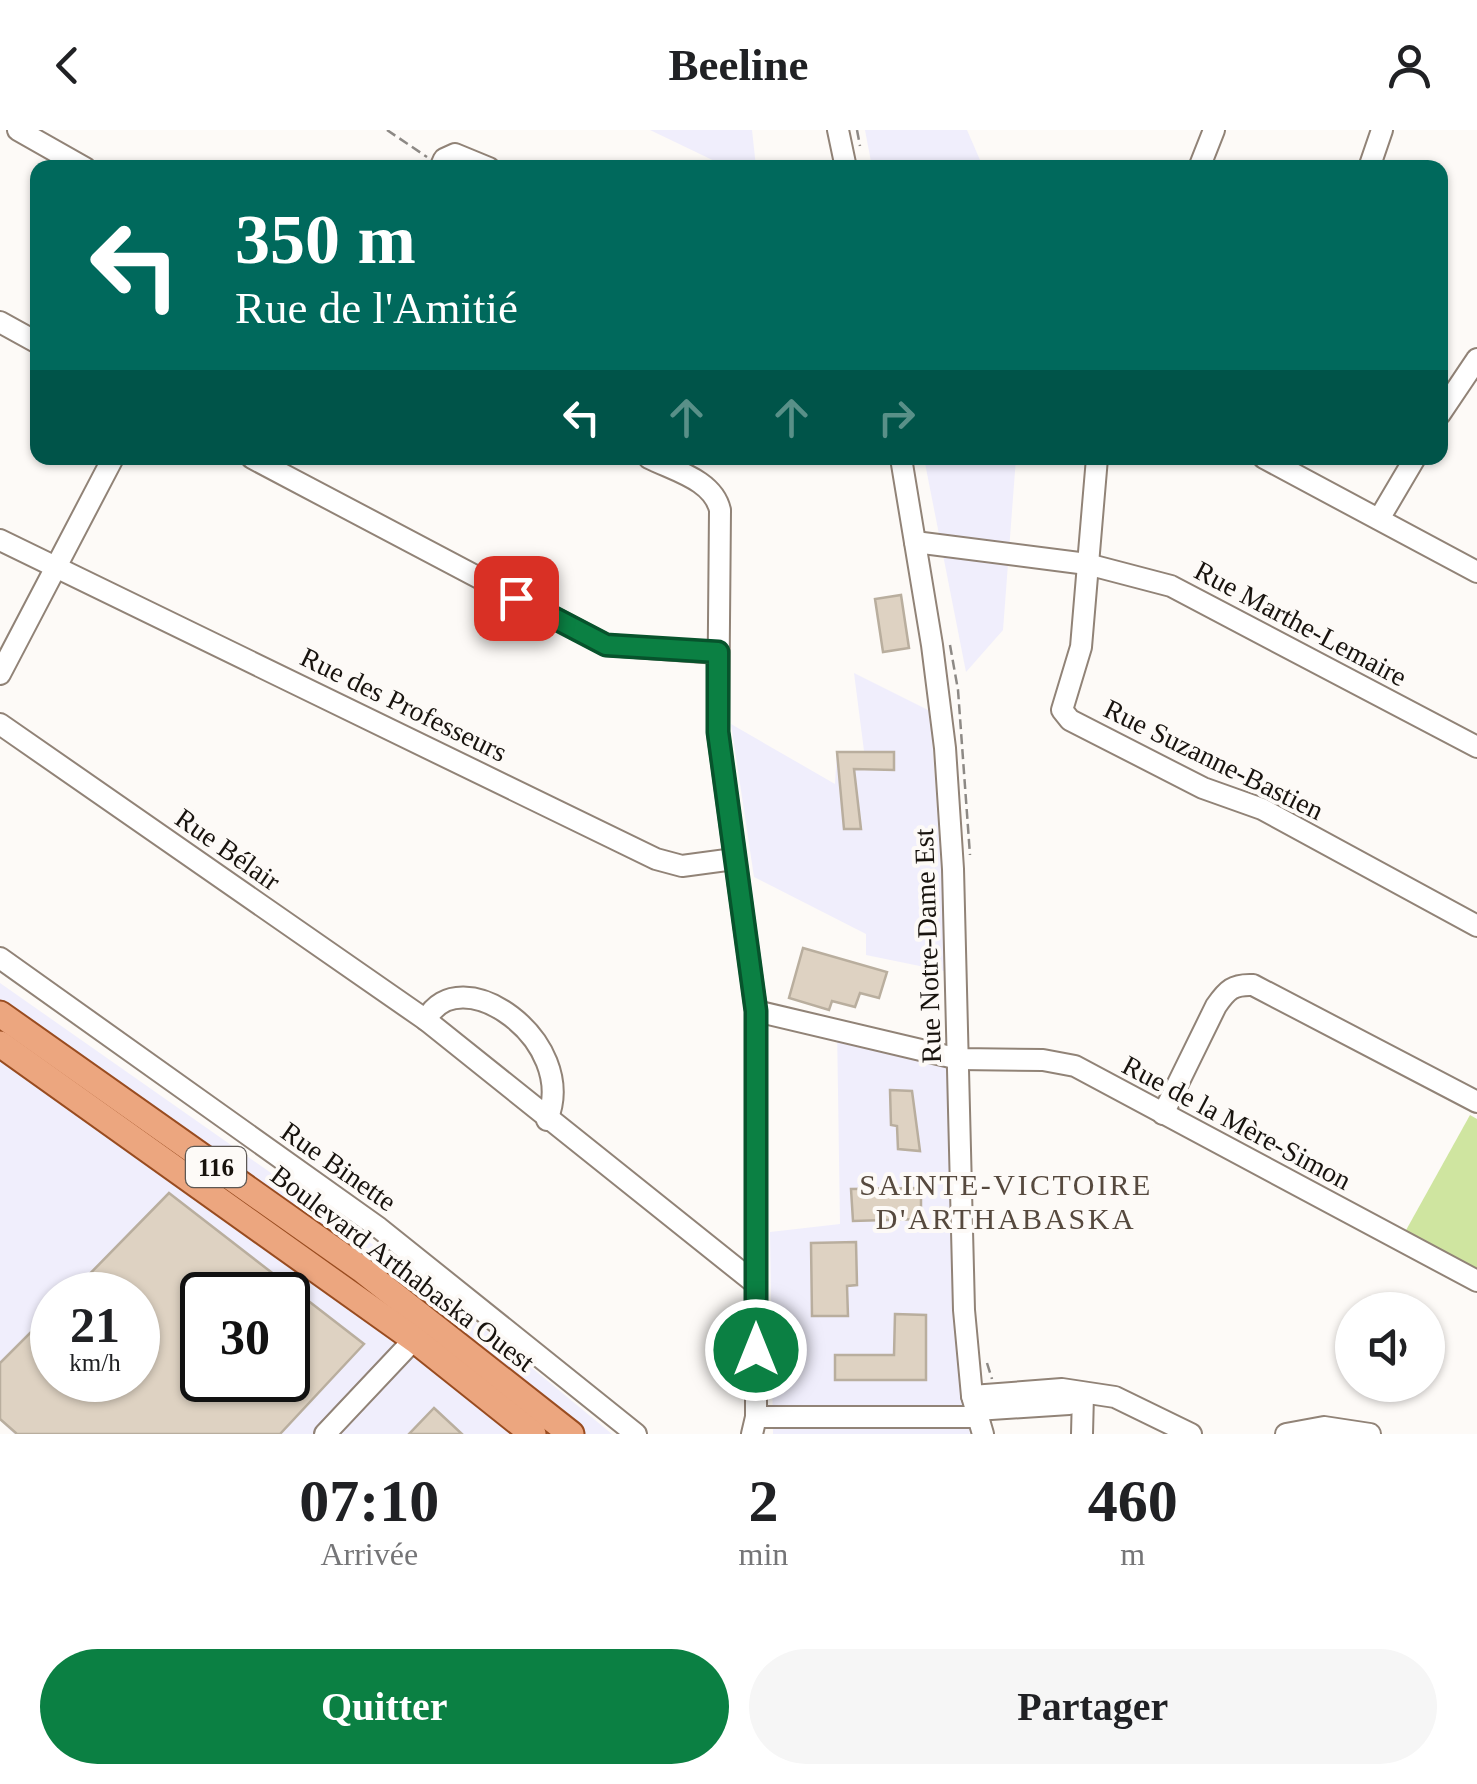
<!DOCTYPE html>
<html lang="fr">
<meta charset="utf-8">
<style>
body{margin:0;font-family:Georgia,serif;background:#f6f6f6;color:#202124;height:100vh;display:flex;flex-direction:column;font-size:38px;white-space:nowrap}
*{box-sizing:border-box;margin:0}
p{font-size:32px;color:#757577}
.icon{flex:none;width:55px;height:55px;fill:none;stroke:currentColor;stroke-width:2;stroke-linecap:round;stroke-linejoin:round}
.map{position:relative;height:1304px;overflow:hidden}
.side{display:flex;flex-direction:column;background:#fff;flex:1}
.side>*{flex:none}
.banner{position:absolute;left:30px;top:30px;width:1418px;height:305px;border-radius:20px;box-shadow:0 2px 8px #0004;background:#00695c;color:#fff;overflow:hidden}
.buttons{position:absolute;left:1335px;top:1162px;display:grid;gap:20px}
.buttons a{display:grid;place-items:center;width:110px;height:110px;border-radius:50%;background:#fff;box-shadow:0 2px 8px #0004;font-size:50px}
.speed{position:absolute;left:30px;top:1142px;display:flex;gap:20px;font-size:50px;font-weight:700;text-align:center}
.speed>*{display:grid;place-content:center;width:130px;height:130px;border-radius:50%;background:#fff;box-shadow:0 2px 8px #0004;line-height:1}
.speed small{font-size:25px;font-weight:400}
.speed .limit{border:5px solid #111;border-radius:15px;background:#fff;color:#111}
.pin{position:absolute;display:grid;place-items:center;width:85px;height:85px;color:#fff;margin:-42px;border-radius:20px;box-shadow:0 5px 15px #0006}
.me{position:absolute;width:110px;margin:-55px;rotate:0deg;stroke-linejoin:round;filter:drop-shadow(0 0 8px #0008)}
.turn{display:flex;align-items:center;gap:35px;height:210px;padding:0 40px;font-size:45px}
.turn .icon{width:130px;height:130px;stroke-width:2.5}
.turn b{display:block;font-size:70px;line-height:85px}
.lanes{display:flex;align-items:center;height:95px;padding:0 40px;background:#0003;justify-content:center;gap:50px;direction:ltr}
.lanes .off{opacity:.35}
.eta{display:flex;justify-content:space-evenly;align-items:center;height:170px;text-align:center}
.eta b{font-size:60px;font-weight:700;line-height:70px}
.cta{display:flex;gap:20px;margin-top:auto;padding:20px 40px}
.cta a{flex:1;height:115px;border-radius:60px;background:#0b8043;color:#fff;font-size:40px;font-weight:700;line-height:115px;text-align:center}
.cta a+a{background:#f6f6f6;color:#202124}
header{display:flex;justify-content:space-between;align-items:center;height:130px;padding:0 40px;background:#fff;font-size:45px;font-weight:700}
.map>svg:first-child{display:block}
.commercial{fill:#f0eefc;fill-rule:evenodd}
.green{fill:#cfe5a0}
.building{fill:#ded2c2;stroke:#b9ae9e;stroke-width:2.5;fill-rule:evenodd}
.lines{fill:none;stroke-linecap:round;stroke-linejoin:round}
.minor-casing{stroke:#918377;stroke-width:24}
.major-casing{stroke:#994c20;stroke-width:29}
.path{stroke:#8d8985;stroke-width:2.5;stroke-dasharray:10 5;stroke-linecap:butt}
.minor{stroke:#fff;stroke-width:20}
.major{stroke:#eca67f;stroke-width:25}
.route-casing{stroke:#07532c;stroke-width:25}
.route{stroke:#0b8043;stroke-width:18}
.labels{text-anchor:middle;stroke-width:8;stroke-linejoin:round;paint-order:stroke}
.shield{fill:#fdfaf7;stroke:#5d5854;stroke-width:2.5}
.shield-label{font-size:25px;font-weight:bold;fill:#18130e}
.street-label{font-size:28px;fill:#18130e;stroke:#fdfaf7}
.neighbourhood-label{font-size:30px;letter-spacing:2.5px;fill:#56493e;stroke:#fdfaf7}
</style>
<header><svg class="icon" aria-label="back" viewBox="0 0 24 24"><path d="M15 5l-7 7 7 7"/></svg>Beeline<svg class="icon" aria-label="person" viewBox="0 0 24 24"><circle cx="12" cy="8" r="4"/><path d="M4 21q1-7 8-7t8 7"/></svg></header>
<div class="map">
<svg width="1477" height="1304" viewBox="0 0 1477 1304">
<rect width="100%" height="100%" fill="#fdfaf7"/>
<g class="commercial">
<polygon points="650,0 752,0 756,37 727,37"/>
<polygon points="865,0 967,0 983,37 872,37"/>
<polygon points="924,328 1016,328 1003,500 966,542"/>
<polygon points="854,543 930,581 949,842 866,825 866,804 754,747 731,594 835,654 837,622 864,621"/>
<path d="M 0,853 L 368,1111 L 459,1178 L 612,1304 L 14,1304 L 0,1290 ZM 52,1165 L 138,1165 L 138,1250 L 52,1250 ZM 202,1165 L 288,1165 L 288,1250 L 202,1250 Z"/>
<polygon points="837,896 951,923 959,1231 970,1304 773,1304 770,1102 840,1094"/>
</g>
<polygon class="green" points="1470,985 1477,989 1477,1140 1405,1102"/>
<g class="building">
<polygon points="901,465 909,518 883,522 875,469"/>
<polygon points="837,622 894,622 894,640 854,639 861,699 844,699"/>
<polygon points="803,818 887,842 879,868 860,863 855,877 832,871 829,880 789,868"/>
<polygon points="890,960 912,961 920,1021 898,1019 897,996 891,995"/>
<polygon points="921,1058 921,1089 853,1091 851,1059"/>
<path d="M 169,1063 L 364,1214 L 280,1304 L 17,1304 L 0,1289 L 0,1233 L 52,1181 L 52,1250 L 138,1250 L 138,1165 L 69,1165 ZM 202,1165 L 288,1165 L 288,1250 L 202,1250 Z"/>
<polygon points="856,1112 857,1155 847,1156 848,1186 812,1186 811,1113"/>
<polygon points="895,1184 926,1185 926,1250 835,1250 835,1225 894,1225"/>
<polygon points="434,1278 462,1304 409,1304"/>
</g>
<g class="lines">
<g class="minor-casing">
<g id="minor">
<polyline points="18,0 85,38"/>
<polyline points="838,0 846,38"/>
<polyline points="440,38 444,29 455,24 489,38"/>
<polyline points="1199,38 1214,0"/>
<polyline points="1369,38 1382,0"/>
<polyline points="0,192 38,213"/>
<polyline points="1440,284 1477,229"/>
<polyline points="252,328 606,515 718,523"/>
<path d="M 649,328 C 675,341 713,350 720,380 L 718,603 L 756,881 L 756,1287 L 752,1304"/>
<polyline points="901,328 932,515 945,618 953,739 964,1180 972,1266 983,1304"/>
<polyline points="1097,328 1081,517 1062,580 1070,590 1203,658 1262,679 1477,796"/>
<polyline points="1264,328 1477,442"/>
<polyline points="1379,389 1415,328"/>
<polyline points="0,410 656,729 682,736 734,729"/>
<polyline points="915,412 1087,434 1171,456 1477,617"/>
<polyline points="0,544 113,328"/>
<polyline points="0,594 426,890 756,1154"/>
<polyline points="0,828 379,1098 636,1304"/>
<polyline points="756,881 959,929 1043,930 1075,936 1477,1151"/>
<path d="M 426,890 C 459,826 580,911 547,990"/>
<path d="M 1163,984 L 1216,876 C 1227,860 1233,854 1253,855 L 1477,972"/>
<polyline points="972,1266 1062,1259 1115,1267 1191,1304"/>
<polyline points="976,1280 1069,1274 1083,1264"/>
<polyline points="756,1287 977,1287"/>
<polyline points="325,1304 423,1200"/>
<polyline points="1082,1304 1083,1264"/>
<polyline points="1286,1304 1324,1297 1370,1304"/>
</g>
</g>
<g class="major-casing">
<g id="major">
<polyline points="0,884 361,1139 571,1304"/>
<polyline points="0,914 415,1210 533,1304"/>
</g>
</g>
<g class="path">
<polyline points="387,0 427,27"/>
<polyline points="857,0 860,16"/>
<polyline points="950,515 958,560 970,725"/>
<polyline points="987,1233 992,1249"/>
</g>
<use href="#minor" class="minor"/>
<use href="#major" class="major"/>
</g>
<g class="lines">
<g class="route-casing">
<polyline id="route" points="516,468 606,515 718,522 718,602 756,881 756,1220"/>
</g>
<use href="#route" class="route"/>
</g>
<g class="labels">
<rect class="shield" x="186" y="1017" width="60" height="40" rx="8"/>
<g class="shield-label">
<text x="216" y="1046">116</text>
</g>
<g class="street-label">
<text transform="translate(1301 493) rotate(28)" y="10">Rue Marthe-Lemaire</text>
<text transform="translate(404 574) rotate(26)" y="10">Rue des Professeurs</text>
<text transform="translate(1214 629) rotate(26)" y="10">Rue Suzanne-Bastien</text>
<text transform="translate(228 719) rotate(35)" y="10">Rue Bélair</text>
<text transform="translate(927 816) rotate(-92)" y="10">Rue Notre-Dame Est</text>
<text transform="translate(1237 992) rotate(28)" y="10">Rue de la Mère-Simon</text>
<text transform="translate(339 1036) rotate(35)" y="10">Rue Binette</text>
<text transform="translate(403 1138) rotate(37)" y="10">Boulevard Arthabaska Ouest</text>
</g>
<g class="neighbourhood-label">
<text x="1006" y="1065">SAINTE-VICTOIRE<tspan x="1006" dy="34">D'ARTHABASKA</tspan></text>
</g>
</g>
</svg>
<div class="buttons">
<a><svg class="icon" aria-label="sound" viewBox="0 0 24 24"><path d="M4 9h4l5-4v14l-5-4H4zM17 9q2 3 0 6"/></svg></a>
</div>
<div class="speed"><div>21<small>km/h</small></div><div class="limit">30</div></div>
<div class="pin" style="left:516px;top:468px;background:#d93025"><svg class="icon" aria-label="arrive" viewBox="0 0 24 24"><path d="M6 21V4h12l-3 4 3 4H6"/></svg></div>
<svg class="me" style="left:756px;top:1220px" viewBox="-20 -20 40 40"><circle r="17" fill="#0b8043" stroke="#fff" stroke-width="3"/><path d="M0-11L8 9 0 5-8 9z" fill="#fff"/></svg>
<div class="banner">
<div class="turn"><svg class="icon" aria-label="left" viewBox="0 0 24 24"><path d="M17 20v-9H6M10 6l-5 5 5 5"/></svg><div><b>350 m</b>Rue de l'Amitié</div></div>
<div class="lanes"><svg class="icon" aria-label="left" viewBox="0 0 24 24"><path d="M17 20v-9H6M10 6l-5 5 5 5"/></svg><svg class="icon off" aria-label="ahead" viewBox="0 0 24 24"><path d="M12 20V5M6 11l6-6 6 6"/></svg><svg class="icon off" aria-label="ahead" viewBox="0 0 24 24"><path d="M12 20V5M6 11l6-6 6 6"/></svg><svg class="icon off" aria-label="right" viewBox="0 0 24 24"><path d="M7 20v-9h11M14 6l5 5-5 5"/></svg></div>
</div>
</div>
<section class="side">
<div class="eta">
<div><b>07:10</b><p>Arrivée</p></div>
<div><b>2</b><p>min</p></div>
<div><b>460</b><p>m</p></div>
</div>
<div class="cta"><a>Quitter</a><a>Partager</a></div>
</section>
